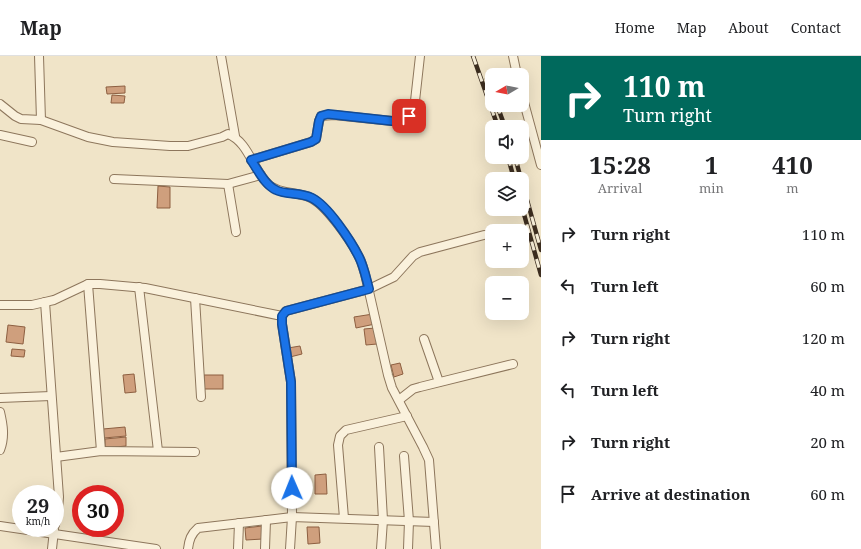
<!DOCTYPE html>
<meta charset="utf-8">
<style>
body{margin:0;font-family:"Noto Serif",serif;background:#f2f2f2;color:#202124;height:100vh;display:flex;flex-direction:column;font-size:15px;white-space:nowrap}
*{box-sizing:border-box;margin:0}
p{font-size:13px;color:#757577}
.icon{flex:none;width:22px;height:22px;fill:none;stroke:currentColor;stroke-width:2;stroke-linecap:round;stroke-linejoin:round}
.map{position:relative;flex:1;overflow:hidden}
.sheet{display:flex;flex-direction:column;background:#fff;width:320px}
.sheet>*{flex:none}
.top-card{background:#00695c;color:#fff;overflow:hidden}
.needle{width:26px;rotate:260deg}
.tools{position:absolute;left:485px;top:12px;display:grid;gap:8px}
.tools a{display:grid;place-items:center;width:44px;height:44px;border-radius:8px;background:#fff;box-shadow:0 4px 16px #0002;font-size:20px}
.speed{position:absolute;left:12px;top:429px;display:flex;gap:8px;font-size:20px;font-weight:700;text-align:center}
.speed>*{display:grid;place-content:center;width:52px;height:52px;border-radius:50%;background:#fff;box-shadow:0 4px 16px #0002;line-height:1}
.speed small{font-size:10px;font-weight:400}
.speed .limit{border:6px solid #d22;background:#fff;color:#111}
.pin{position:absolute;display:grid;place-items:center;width:34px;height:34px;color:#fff;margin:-17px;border-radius:8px;box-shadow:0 2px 6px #0006}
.me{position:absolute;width:44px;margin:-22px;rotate:359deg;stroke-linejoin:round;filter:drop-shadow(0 0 3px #0008)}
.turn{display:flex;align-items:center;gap:14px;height:84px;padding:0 16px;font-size:18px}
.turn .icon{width:52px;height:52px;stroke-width:2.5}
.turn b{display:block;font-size:28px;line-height:34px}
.eta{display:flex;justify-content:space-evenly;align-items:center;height:68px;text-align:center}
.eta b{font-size:24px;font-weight:700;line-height:28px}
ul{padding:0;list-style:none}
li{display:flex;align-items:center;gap:12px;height:52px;padding:0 16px}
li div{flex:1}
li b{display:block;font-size:15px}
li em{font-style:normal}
header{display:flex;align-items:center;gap:24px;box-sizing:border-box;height:56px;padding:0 20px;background:#fff;border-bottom:1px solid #e0e0e0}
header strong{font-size:19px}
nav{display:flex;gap:22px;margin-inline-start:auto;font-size:14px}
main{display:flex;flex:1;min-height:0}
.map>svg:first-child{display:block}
.building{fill:#cf9f7d;stroke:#8d5f41}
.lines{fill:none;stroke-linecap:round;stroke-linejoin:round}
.minor-casing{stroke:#8d765c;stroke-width:10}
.minor{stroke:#faf1dc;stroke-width:8}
.rail-casing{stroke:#3d2e20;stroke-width:4.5}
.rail{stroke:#f7eed8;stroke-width:3;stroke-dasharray:9;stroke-linecap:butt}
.route-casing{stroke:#114b97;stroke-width:10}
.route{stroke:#1a73e8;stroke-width:7}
</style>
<header>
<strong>Map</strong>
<nav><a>Home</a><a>Map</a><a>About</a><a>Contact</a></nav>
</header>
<main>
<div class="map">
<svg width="541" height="493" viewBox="0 0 541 493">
<rect width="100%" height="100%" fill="#f0e4c8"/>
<g class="building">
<polygon points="125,30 125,37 107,38 106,31"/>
<polygon points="112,39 125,40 124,47 111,47"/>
<polygon points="158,130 170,131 170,152 157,152"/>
<polygon points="373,258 375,268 356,272 354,261"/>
<polygon points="8,269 25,271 23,288 6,286"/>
<polygon points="375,272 377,288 366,289 364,273"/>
<polygon points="300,290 302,298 290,301 288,292"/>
<polygon points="12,293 25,294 24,301 11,300"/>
<polygon points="400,307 403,318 394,321 391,309"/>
<polygon points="134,318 136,336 125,337 123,319"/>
<rect x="204" y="319" width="19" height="14"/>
<polygon points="125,371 126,380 104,382 103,373"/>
<polygon points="126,381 126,390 105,392 105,383"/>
<polygon points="326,418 327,438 315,438 315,419"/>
<polygon points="262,470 263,483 246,484 245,472"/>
<polygon points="307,471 319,471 320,487 308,488"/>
</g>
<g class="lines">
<g class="minor-casing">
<g id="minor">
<polyline points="39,0 41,64"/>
<polyline points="221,0 235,80"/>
<polyline points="513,0 517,19"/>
<polyline points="522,39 541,109"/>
<path d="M 0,48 L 15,60 L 21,63 L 41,64 L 88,81 L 113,86 L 170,90 L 188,90 L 222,81 L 228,78 C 249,86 253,115 269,129 C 280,138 296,136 309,141 C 325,147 351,185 359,201 C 362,206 363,212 365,218 L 388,319 L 392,332 L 423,391 L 429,404 L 436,493"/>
<polyline points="0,79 32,86"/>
<polyline points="251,104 311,86 316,83 319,65 321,60 334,59 392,65 403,64 409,60 413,54 415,45 420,0"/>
<polyline points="114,123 228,128 261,119"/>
<polyline points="228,128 236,176"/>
<polyline points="88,228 101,395"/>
<polyline points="139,231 158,395"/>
<polyline points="195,242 201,341"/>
<polyline points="45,246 59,441 58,453 55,469"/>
<polyline points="0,249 32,249 45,246 54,244 88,228 100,228 145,232 282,260"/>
<polyline points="424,283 439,326"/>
<polyline points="0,342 51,340"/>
<polyline points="399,344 413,333 420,331 513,308"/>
<path d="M 0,356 C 3,369 5,381 0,394"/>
<polyline points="379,391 383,464 381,493"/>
<polyline points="404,400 409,465 408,493"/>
<polyline points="56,401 101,395 195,396"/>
<polyline points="344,462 338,389 340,380 346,374 407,360"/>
<polyline points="0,470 156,493"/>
<polyline points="52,493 54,474"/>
<path d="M 188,493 C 189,484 191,478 198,472 L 292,461 L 434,466"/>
<polyline points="238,493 239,467"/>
<polyline points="265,493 266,464"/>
<polyline points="290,493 292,461 291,326 282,268 282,260 286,255 369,233 394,221 413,200 420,196 484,179"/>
</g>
</g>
<use href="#minor" class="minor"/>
<g class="rail-casing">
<g id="rail">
<polyline points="473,0 498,71"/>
<polyline points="487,23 492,36"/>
<polyline points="497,49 505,71"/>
<polyline points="508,101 514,123"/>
<polyline points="515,101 521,123"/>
<polyline points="522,126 541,194"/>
<polyline points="522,151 541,219"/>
</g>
</g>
<use href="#rail" class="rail"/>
</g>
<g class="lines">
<g class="route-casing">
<path id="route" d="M 292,432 L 291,326 L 282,268 L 282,260 L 286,255 L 369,233 C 366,222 364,211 359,201 C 351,185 328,150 312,142 C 300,136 285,139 276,134 C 265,129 258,114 251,104 L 311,86 L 316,83 L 319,65 L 321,60 L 328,58 L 392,65 L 403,64 L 409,60"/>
</g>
<use href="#route" class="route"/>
</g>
</svg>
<div class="tools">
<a><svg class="needle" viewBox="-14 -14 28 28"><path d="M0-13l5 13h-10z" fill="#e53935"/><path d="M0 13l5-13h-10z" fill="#757577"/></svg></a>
<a><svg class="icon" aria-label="sound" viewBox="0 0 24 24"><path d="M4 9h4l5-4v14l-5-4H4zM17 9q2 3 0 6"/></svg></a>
<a><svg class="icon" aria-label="layers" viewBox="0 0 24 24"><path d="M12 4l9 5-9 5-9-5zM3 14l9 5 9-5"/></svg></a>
<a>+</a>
<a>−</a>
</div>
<div class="speed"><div>29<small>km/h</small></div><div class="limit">30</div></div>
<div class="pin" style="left:409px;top:60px;background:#d93025"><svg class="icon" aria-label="arrive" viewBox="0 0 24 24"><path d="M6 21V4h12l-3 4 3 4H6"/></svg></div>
<svg class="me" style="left:292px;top:432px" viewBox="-20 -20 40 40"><circle r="19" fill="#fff"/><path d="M0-13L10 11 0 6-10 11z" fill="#1a73e8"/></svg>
</div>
<section class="sheet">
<div class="top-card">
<div class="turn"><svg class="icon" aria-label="right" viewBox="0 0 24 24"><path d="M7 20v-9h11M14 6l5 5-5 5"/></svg><div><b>110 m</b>Turn right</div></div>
</div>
<div class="eta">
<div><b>15:28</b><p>Arrival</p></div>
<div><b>1</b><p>min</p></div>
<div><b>410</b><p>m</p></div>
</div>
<ul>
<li><svg class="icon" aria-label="right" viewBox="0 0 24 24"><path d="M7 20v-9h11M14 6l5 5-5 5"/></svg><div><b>Turn right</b></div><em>110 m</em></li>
<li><svg class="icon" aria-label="left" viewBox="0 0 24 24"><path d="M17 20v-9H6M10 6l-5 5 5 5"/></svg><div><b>Turn left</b></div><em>60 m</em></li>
<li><svg class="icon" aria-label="right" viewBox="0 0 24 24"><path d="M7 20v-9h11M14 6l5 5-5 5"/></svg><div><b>Turn right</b></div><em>120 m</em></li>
<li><svg class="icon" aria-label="left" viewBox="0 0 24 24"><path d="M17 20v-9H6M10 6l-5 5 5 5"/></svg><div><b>Turn left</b></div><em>40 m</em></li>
<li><svg class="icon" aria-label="right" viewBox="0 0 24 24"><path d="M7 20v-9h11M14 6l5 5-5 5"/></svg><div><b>Turn right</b></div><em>20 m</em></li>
<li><svg class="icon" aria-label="arrive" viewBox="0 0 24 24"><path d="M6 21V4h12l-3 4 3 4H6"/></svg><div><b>Arrive at destination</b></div><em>60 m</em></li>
</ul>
</section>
</main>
